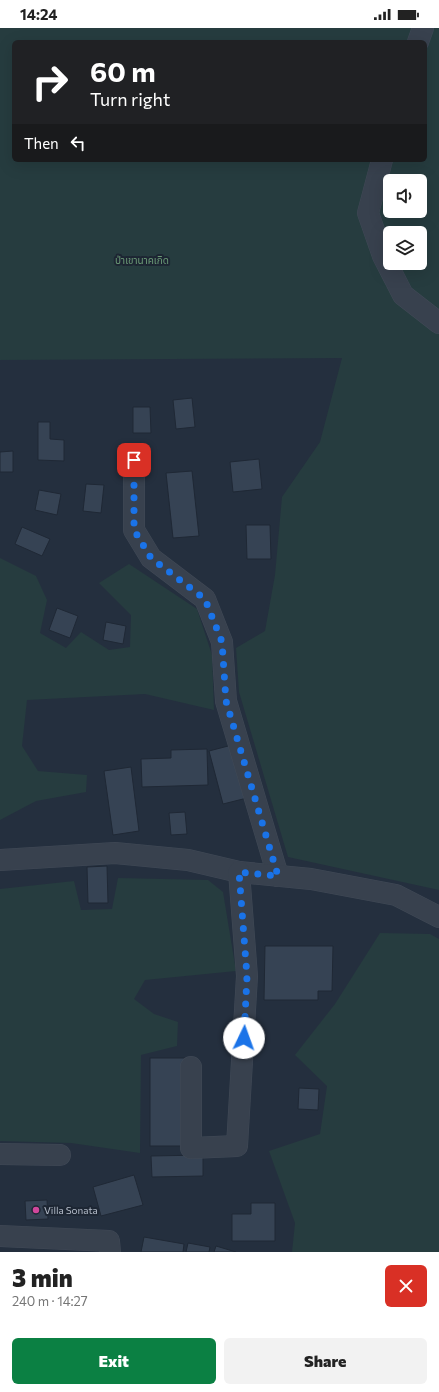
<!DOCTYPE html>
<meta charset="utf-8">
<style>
body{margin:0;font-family:Commissioner,"Noto Sans Thai",sans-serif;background:#f2f2f2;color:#222;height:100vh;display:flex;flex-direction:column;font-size:15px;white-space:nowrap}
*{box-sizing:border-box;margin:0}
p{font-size:13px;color:#767676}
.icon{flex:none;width:22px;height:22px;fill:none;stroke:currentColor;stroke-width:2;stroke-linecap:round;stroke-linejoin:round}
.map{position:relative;height:1224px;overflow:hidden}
.panel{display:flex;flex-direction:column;background:#fff;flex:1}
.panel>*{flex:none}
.banner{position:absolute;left:12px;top:12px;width:415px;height:122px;border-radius:6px;box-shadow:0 4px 16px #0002;background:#202124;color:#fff;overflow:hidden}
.buttons{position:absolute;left:383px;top:146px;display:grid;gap:8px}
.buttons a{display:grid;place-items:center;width:44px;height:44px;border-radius:6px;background:#fff;box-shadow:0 4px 16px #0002;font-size:20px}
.pin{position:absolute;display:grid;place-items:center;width:34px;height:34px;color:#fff;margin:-17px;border-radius:8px;box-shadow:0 2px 6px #0006}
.me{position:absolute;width:44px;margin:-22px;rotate:3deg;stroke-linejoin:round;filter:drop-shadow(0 0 3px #0008)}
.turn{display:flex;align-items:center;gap:14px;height:84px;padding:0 12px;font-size:18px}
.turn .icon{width:52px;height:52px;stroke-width:2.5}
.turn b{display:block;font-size:28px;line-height:34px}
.then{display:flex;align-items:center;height:38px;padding:0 12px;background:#0003;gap:8px;font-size:15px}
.round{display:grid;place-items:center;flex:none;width:42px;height:42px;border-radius:6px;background:#f2f2f2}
.headline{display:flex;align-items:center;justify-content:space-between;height:68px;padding:0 12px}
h1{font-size:24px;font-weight:800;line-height:30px}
.button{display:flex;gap:8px;margin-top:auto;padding:8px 12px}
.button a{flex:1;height:46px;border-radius:6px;background:#0b8043;color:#fff;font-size:16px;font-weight:800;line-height:46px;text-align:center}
.button a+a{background:#f2f2f2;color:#222}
.status{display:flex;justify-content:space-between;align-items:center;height:28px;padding:0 20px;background:#fff;direction:ltr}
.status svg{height:11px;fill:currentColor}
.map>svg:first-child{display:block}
.green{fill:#263c3f;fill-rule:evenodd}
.building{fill:#364354;stroke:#1f2835}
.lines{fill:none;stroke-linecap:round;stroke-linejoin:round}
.street-casing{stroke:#414a57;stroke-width:22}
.street{stroke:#38414e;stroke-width:21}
.route{stroke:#1a73e8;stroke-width:7;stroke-dasharray:0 12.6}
.hotel-dot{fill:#d1479c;stroke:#1d2633;stroke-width:1.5}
.labels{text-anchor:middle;stroke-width:4;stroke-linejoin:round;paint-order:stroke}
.park-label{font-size:10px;fill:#6b9a76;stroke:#1d2633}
.poi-label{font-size:10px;fill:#b4bcc9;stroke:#1d2633;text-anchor:start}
</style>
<div class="status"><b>14:24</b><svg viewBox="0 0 49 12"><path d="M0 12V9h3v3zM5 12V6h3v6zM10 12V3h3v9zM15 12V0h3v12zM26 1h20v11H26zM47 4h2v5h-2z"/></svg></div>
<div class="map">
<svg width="439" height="1224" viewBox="0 0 439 1224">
<rect width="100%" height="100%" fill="#242f3e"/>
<g class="green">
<path d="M 0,0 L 439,0 L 439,862 L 288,829 L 239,664 L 236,620 L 265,603 L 275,547 L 282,469 L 320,414 L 342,330 L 0,332 ZM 14,14 L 425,14 L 425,132 L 14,132 ZM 390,153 L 420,153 L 420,183 L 390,183 ZM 390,205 L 420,205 L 420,235 L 390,235 Z"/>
<polygon points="0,530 36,548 47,572 40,605 66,620 81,604 109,622 130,619 131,587 99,555 129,536 197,581 212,627 214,682 145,666 27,672 22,718 38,743 87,747 86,764 36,773 0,792"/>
<polygon points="118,850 208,852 223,864 236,943 145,952 134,971 154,986 178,994 177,1018 141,1027 140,1125 71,1115 0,1113 0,861 74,853 81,882 112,881"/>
<polygon points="380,905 430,906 439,911 439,1224 292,1224 295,1195 269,1123 320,1106 327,1058 295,1027 335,976"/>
</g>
<g class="building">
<polygon points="192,370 195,399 176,401 173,372"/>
<polygon points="133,379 150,379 151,405 133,405"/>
<polygon points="38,394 50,394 50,411 64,412 64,433 38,432"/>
<polygon points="13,423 13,444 0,444 0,424"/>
<polygon points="259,431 262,461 233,464 230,434"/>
<polygon points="192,443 199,508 173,510 166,445"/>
<polygon points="86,456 104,457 101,485 83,483"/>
<polygon points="39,462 61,466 57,487 35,482"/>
<polygon points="246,497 270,497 271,531 247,531"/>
<polygon points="22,499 50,511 42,528 15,516"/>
<polygon points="57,580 78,588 70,610 49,602"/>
<polygon points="106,594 126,598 123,616 103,612"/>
<polygon points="232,717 247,770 223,776 209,723"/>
<polygon points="207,721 208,757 142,759 141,731 171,730 171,722"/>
<polygon points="131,739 139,803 113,807 104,743"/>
<polygon points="185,784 187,806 171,807 169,785"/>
<polygon points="107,838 108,875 88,875 87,839"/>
<polygon points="265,918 333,918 332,963 318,963 318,972 264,972"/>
<rect x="150" y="1030" width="35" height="88"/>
<polygon points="299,1060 319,1061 318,1082 298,1081"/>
<polygon points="203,1127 203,1148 152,1149 151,1128"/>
<polygon points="134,1147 143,1177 101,1188 93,1159"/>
<polygon points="47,1172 48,1191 26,1192 25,1173"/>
<polygon points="251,1175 275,1175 275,1213 232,1213 232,1186 251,1186"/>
<polygon points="144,1209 184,1216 183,1224 141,1224"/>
<polygon points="188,1215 210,1219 209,1224 186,1224"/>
<polygon points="216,1218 236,1224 214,1224"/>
</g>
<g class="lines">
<g class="street-casing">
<g id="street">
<polyline points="418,14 423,0"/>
<polyline points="382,132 368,185 383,228 403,267 439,295"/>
<polyline points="134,432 134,502 151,530 205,571 222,614 226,673 278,848"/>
<polyline points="0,832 115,825 188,832 239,844 311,851 396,867 439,889"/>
<polyline points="191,1039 191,1120 237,1118 247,948 239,844"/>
<polyline points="0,1126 60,1127"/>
<polyline points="0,1208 109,1213 110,1224"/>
</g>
</g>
<use href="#street" class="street"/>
</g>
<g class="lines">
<polyline class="route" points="134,432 134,502 151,530 205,571 222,614 226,673 278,848 239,844 247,948 244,1010"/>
</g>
<circle class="hotel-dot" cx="36" cy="1182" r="4"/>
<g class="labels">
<g class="park-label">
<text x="142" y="236">ป่าเขานาคเกิด</text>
</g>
<g class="poi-label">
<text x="44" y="1186">Villa Sonata</text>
</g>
</g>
</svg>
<div class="buttons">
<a><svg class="icon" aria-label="sound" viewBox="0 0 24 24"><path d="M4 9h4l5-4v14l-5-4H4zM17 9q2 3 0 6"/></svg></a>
<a><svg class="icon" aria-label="layers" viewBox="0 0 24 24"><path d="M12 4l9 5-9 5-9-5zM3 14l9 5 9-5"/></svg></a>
</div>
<div class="pin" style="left:134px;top:432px;background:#d93025"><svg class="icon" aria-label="arrive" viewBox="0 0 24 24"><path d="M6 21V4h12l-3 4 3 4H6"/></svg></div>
<svg class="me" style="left:244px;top:1010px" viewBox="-20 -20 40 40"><circle r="19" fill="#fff"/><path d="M0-13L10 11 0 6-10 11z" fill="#1a73e8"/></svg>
<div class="banner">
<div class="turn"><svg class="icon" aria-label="right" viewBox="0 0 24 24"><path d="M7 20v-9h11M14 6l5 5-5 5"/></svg><div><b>60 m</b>Turn right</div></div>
<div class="then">Then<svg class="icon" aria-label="left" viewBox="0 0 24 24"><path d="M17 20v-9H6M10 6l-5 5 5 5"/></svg></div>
</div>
</div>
<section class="panel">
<div class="headline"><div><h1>3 min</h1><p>240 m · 14:27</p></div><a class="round" style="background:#d93025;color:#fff"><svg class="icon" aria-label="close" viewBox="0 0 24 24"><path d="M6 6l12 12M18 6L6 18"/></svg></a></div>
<div class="button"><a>Exit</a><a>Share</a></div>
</section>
